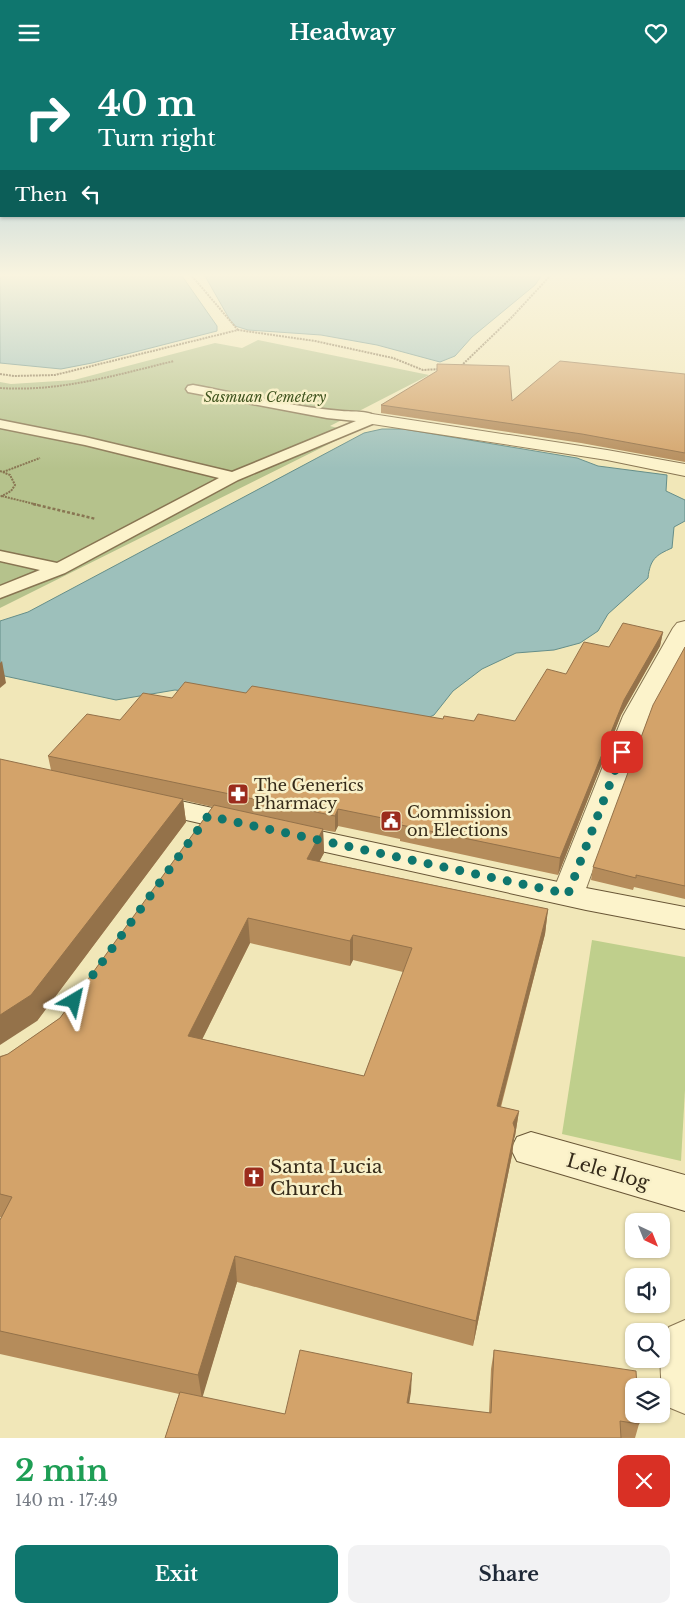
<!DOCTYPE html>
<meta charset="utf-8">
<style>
body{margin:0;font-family:"Libre Baskerville",serif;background:#f2f2f3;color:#1f2937;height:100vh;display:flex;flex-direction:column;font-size:19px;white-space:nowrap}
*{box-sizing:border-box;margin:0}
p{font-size:16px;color:#747a83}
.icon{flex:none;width:28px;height:28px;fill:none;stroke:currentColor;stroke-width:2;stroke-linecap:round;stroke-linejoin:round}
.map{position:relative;height:1373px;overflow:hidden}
.details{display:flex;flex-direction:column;background:#fff;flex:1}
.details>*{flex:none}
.top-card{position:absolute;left:0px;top:0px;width:685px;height:152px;box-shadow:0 1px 4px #0004;background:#0f766e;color:#fff;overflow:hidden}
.needle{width:32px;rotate:137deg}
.fabs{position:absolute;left:625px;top:1148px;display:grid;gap:10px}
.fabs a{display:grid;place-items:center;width:45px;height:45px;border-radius:10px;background:#fff;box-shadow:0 1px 4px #0004;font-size:25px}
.pin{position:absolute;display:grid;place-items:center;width:42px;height:42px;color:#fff;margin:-21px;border-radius:10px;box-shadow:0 2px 8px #0006}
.me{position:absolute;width:55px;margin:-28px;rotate:36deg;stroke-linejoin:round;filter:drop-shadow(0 0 4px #0008)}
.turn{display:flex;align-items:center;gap:18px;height:105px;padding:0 15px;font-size:22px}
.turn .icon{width:65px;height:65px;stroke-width:2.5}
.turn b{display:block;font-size:35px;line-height:42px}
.then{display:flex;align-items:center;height:48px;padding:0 15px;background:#0003;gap:10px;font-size:19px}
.round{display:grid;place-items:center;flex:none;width:52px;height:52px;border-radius:10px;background:#f2f2f3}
.headline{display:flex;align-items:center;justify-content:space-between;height:85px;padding:0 15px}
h1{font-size:30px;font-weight:800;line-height:38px;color:#1e9e55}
.cta{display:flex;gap:10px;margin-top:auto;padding:10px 15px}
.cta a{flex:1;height:58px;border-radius:10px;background:#0f766e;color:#fff;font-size:20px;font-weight:800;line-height:58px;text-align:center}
.cta a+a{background:#f2f2f3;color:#1f2937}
header{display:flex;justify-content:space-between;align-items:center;height:65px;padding:0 15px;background:#0f766e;color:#fff;font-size:22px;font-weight:800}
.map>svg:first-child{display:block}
.green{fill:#bfcf8c}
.cemetery{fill:#b5c28c}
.water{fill:#9dc0bb;stroke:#658e89}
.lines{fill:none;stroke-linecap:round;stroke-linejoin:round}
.lane-casing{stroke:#887552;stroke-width:3}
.street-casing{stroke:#887552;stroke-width:2}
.secondary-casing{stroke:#695636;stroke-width:2}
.path-far1{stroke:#887552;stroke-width:2;stroke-dasharray:2 1;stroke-linecap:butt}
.path{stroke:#887552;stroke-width:2.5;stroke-dasharray:3 2;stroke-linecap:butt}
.lane{fill:#fcf3cb;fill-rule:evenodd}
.street{fill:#fcf3cb;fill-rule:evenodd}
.secondary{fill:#fcf3cb;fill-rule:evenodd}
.wall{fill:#b58c5b;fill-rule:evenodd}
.shaded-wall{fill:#94724a}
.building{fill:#d3a36a;stroke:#94724a;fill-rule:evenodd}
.route{stroke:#0f766e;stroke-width:9;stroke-dasharray:0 16.2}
.labels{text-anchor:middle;stroke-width:5;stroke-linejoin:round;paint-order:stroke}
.far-park-label{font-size:14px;font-style:italic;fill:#3f531e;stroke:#f8f0c8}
.poi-label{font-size:16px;fill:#352a19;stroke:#f8f0c8;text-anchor:start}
.near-poi-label{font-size:19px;fill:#352a19;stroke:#f8f0c8;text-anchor:start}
.near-street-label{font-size:19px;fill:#352a19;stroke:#f8f0c8}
</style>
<header><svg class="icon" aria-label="menu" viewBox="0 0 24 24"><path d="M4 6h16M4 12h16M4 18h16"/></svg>Headway<svg class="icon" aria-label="heart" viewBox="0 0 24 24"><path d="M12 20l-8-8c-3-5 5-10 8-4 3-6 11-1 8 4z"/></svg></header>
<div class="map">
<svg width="685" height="1373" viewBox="0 0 685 1373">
<rect width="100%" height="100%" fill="#f1e7b8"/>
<polygon class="green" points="592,875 685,892 685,1025 681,1096 562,1069"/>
<polygon class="cemetery" points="258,275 429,310 330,361 353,367 0,543 0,317 11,319 74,315 215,278 242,283"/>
<g class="water">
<polygon points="0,211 182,211 217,261 217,266 92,298 61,304 0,298"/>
<polygon points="205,211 541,211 535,220 472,272 455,291 440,297 377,280 321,270 248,265 235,261 230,255"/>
<path d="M 382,364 L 403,364 L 577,393 L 598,401 L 667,410 L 666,426 L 685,435 L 685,456 L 674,462 L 672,483 C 656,490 650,494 648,513 L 608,549 L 598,566 L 580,578 L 554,585 L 516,588 L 482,604 L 453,626 L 434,650 L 417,658 L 248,634 L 175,625 L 116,635 L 0,610 L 0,556 L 28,547 L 364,368 Z"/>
</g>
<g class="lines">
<g class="lane-casing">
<path id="lane" d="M 193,320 C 242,329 292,342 342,346 C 352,347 372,345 379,354 L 377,357 L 238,415 L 65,508 L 0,533 L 0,521 L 40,505 L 0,496 L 0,486 L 57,498 L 219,413 L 85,380 L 0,363 L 0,355 L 85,372 L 232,407 L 356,356 L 327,353 L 188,327 L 186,324 L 188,321 Z"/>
</g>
<g class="street-casing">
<g id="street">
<polygon points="372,349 607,385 685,399 685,411 607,395 366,358 364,354 366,350"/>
<polygon points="685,556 685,585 649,651 584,829 579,837 568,840 557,837 552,829 623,651 673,563 677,558"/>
<path d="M 685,1255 L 685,1349 L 668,1342 C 658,1317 658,1287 669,1262 Z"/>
</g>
</g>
<g class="secondary-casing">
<g id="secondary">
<polygon points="148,729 254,752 258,759 254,766 243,768 138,744 133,738 138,732"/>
<polygon points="287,759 586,823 685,842 685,864 586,845 276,776 272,769 276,762"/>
<polygon points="531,1067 685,1110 685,1146 517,1096 511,1084 517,1072"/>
</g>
</g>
<g class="path-far1">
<polyline points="192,211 238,265"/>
<polyline points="461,301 511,253 550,211"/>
<polyline points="0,309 14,311 55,310 238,265 315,276 393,293 423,305 440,304"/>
<path d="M 0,323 C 60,327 116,310 174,296"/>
<polyline points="0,406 10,410 15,420 11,426 0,432"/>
<polyline points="3,407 40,393"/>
<polyline points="2,431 38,440"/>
</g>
<polyline class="path" points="33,439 96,454"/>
<use href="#lane" class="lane"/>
<use href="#street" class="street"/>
<use href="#secondary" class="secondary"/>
</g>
<g class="wall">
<polygon points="685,309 685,397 581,378 381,348 381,340 512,336"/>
<path d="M 663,567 L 660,581 L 621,650 L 558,810 L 400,776 L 400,774 L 338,761 L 335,767 L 323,765 L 324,788 L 319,796 L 548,844 L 545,869 L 501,1042 L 519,1046 L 515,1071 L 514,1074 L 512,1090 L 473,1281 L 237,1217 L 202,1332 L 285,1349 L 412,1308 L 409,1338 L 489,1348 L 491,1304 L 494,1285 L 639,1359 L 635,1373 L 165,1373 L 179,1329 L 0,1289 L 0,1155 L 1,1152 L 0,1152 L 0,991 L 8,989 L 60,953 L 213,742 L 183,735 L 186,757 L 37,956 L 51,705 L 48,691 L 120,655 L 172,633 L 246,628 L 443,654 L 474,656 L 515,656 L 566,609 L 609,582 ZM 250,878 L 350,901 L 353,895 L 403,907 L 364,1011 L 202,974 Z"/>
<polygon points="685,582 685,834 634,822 633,825 591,815 593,802"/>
</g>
<g class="shaded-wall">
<polygon points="663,567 660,581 621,650 558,810 560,793 624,635"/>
<polygon points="2,596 6,618 0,623 0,598"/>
<polygon points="183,734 186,757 37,956 0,980 0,950"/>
<polygon points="338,744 338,761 335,767 335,751"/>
<polygon points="323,764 324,788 308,818 307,794"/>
<polygon points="548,844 545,869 494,1066 497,1041"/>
<polygon points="248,853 250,878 191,997 188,971"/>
<polygon points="353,870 353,895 350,901 350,876"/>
<polygon points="519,1046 515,1071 514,1074 512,1090 473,1281 476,1256 513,1058"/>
<polygon points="235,1191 237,1217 202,1334 198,1310"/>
<polygon points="412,1308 411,1327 406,1357 407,1338"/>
</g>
<g class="building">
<polygon points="560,296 685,309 685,388 582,369 381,340 437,306 437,299 509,301 512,336"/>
<polygon points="623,558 663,567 624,635 560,793 401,760 402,757 338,744 335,751 48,691 87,649 120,655 143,628 172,633 185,617 246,628 252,621 443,654 444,651 474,656 478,649 515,656 547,604 566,609 584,577 609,582"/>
<polygon points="685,582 685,821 636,810 636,813 593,802 653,640"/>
<polygon points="0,694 183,734 31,930 0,950"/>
<path d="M 214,740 L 323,764 L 307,794 L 548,844 L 497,1041 L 519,1046 L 513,1058 L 515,1064 L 476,1256 L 235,1191 L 198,1310 L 0,1266 L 0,1155 L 12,1132 L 0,1129 L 0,992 L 8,989 L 60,953 ZM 248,853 L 350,876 L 353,870 L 412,883 L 364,1011 L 188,971 Z"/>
<polygon points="300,1285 412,1308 407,1338 491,1348 494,1285 636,1306 637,1321 634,1321 634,1349 639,1349 639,1359 620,1356 621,1373 165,1373 180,1327 285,1349"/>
</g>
<linearGradient id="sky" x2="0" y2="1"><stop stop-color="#8ab9d6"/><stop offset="0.52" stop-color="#f9f4df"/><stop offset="1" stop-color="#f9f4df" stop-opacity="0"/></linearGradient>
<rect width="685" height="404" fill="url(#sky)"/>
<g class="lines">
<polyline class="route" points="74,936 208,751 568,829 622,687"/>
</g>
<defs>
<g id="pharmacy-square" transform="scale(1.125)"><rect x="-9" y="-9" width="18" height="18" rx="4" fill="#9b2c1d" stroke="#f8f0c8"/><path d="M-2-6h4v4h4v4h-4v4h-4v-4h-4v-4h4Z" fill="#fff"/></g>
<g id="civic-square" transform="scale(1.125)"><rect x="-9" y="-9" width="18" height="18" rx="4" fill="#9b2c1d" stroke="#f8f0c8"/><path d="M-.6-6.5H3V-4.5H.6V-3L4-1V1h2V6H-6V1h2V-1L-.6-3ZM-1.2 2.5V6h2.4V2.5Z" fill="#fff"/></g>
<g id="church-square" transform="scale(1.125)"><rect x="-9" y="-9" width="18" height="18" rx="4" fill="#9b2c1d" stroke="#f8f0c8"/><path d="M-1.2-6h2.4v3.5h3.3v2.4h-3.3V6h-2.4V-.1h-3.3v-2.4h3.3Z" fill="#fff"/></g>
</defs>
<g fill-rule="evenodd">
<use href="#pharmacy-square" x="238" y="729"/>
<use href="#civic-square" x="391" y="756"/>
<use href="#church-square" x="254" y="1112"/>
</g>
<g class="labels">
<g class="far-park-label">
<text x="265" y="337">Sasmuan Cemetery</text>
</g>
<g class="poi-label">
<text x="254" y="726">The Generics<tspan x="254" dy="18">Pharmacy</tspan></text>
<text x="407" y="753">Commission<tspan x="407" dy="18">on Elections</tspan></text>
</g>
<g class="near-poi-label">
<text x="270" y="1108">Santa Lucia<tspan x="270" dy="22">Church</tspan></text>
</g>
<g class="near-street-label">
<text transform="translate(608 1106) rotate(16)" y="7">Lele Ilog</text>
</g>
</g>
</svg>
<div class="fabs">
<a><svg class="needle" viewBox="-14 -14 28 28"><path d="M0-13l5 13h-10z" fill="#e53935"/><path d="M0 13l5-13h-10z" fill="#747a83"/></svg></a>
<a><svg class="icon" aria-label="sound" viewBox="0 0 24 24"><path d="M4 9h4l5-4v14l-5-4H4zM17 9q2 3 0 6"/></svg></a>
<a><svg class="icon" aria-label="search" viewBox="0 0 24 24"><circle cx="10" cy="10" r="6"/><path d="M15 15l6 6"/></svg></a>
<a><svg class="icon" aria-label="layers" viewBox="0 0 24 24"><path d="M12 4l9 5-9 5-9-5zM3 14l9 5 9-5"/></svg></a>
</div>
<div class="pin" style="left:622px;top:687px;background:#d93025"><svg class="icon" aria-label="arrive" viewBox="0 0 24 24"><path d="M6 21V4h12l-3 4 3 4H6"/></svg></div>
<svg class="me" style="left:74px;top:936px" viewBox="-20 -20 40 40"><path d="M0-17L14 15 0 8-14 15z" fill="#0f766e" stroke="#fff" stroke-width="4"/></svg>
<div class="top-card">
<div class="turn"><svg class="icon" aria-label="right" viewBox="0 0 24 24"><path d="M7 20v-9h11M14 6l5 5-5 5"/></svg><div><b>40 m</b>Turn right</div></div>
<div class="then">Then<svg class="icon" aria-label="left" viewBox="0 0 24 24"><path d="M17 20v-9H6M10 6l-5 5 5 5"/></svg></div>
</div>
</div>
<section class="details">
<div class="headline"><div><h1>2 min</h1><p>140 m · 17:49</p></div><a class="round" style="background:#d93025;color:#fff"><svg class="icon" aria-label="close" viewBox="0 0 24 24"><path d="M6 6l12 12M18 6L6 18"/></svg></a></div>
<div class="cta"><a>Exit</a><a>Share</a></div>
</section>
